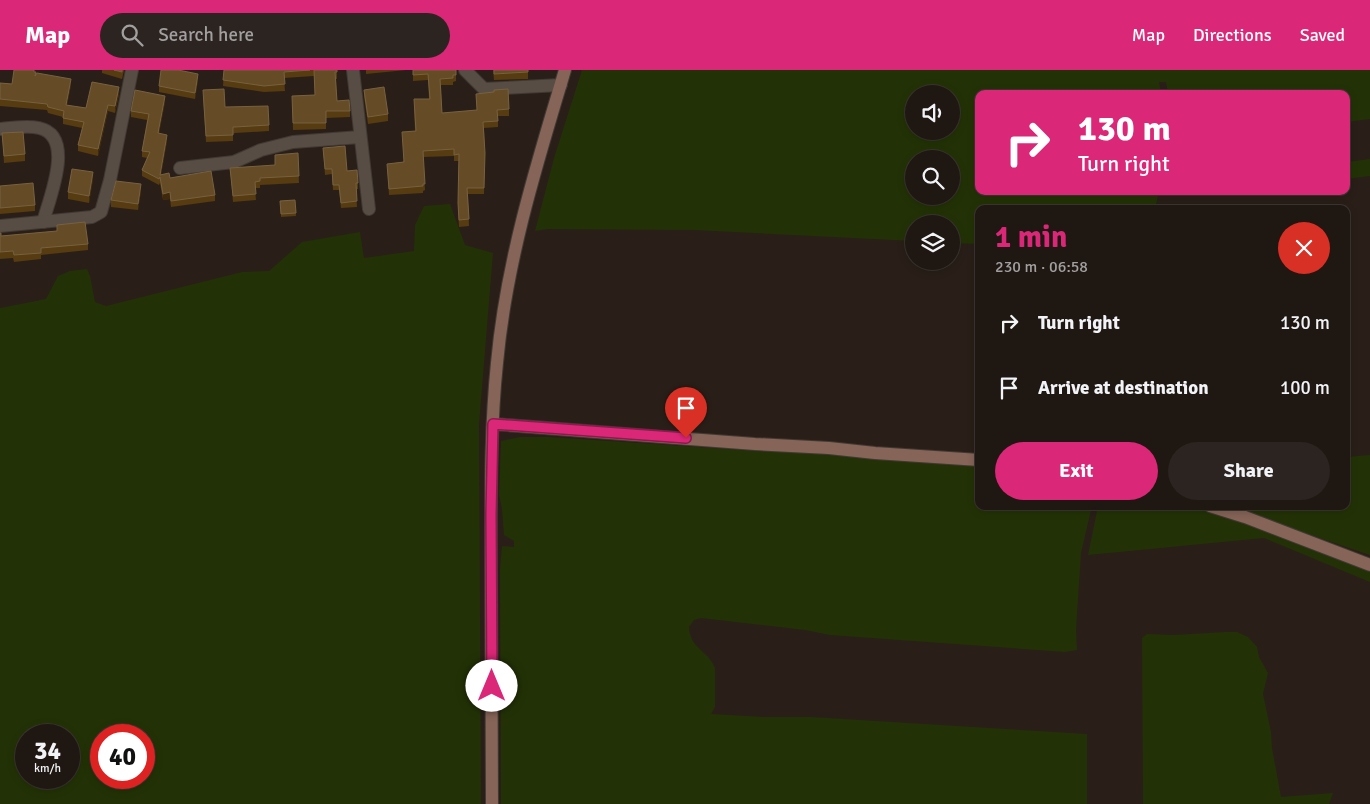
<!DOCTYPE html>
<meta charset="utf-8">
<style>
body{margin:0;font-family:Signika,sans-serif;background:#2c2420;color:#f1f3f6;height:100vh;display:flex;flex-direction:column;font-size:19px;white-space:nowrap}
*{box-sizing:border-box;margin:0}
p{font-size:16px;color:#a19f9f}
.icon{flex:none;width:28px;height:28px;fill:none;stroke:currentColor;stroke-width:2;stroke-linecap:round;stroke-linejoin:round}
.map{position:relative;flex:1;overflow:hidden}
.drawer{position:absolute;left:975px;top:135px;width:375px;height:305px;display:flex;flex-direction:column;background:#1f1712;border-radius:10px;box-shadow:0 2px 8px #0003,0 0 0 1px #3c3632}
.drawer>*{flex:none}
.top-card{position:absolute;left:975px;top:20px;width:375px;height:105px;border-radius:10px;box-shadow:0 2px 8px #0003,0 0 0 1px #3c3632;background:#db2777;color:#fff;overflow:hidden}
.tools{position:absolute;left:905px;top:15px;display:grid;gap:10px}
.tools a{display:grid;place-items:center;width:55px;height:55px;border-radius:50%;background:#1f1712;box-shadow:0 2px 8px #0003,0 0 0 1px #3c3632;font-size:25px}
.speed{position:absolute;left:15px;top:654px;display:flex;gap:10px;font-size:25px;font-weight:700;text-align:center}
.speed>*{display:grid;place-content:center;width:65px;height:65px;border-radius:50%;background:#1f1712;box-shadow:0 2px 8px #0003,0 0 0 1px #3c3632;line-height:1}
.speed small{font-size:12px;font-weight:400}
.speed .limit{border:8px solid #d22;background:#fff;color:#111}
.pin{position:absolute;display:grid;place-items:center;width:42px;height:42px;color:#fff;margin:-51px -21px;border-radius:50% 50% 50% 0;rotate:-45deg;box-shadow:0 0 5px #0007}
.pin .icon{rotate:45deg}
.me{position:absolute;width:55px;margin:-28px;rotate:0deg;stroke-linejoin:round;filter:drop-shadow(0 0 4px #0008)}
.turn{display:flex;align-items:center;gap:18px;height:105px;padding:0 20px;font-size:22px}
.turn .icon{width:65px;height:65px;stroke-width:2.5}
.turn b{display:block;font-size:35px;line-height:42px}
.round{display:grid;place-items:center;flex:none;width:52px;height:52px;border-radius:26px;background:#2c2420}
.summary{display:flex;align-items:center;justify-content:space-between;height:85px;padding:0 20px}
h1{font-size:30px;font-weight:700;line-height:38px;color:#db2777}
.button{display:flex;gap:10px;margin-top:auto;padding:10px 20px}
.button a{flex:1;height:58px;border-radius:30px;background:#db2777;color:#fff;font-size:20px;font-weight:700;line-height:58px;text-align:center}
.button a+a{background:#2c2420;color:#f1f3f6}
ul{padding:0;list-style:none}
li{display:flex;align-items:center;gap:15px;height:65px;padding:0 20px}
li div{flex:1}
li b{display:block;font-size:19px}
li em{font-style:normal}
header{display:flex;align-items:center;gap:30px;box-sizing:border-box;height:70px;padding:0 25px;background:#db2777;color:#fff}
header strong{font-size:24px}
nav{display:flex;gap:28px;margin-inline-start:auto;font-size:18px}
.search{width:350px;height:45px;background:#2c2420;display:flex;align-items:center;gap:12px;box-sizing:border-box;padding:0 18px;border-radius:28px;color:#a19f9f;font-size:19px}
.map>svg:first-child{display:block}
.green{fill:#233206;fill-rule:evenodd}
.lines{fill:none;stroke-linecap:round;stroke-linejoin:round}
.street-casing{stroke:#413934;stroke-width:14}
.secondary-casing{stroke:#413934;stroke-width:14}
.street{stroke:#584d44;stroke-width:12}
.secondary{stroke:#866457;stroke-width:12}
.wall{fill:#573b11}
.shaded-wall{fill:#3f290b}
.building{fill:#654c26;stroke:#776140}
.route-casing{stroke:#8e194d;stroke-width:12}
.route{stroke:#db2777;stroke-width:9}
</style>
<header>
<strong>Map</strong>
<div class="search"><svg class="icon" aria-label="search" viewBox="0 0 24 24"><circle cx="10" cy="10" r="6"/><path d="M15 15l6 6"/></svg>Search here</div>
<nav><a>Map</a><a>Directions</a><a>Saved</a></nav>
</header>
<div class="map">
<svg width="1370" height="734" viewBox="0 0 1370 734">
<rect width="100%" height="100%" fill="#291f18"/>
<g class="green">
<path d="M 582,0 L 1370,0 L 1370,49 L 1346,52 L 1346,24 L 1168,24 L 1166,12 L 1159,12 L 1161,24 L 979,24 L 979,121 L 1159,121 L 1155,139 L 979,139 L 979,174 L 951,173 L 951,154 L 914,154 L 914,171 L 694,160 L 548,159 L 535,161 L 554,88 ZM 914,24 L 951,24 L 951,61 L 914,61 ZM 914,89 L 951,89 L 951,126 L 914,126 Z"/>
<polygon points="1370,89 1370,106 1346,109 1346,92"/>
<path d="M 450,134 L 465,175 L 493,183 L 479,354 L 481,734 L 0,734 L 0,238 L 46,229 L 58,206 L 70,201 L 87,199 L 90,206 L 95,232 L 106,236 L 242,202 L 269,201 L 302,172 L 360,162 L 364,188 L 414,181 L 415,155 L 424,136 ZM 26,665 L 69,665 L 69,708 L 26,708 ZM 101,665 L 144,665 L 144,708 L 101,708 Z"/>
<path d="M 520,367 L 549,367 L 773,382 L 795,381 L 979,394 L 979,436 L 1092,436 L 1081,483 L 1076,560 L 1077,580 L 1065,582 L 830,565 L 805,560 L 701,548 L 694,550 L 689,557 C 690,579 708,580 715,598 L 715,637 L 711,644 L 764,647 L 811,647 L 1087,664 L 1087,734 L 501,734 L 500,500 L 502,476 L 514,477 L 514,471 L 504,465 L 502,439 L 499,425 L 501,371 Z"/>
<polygon points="1370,385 1370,485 1225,436 1346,436 1346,387"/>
<polygon points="1098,436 1199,436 1244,451 1365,500 1370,502 1370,512 1264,468 1088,485"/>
<polygon points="1225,562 1237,562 1248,567 1257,577 1259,587 1268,603 1263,624 1271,662 1272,678 1281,727 1333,723 1329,734 1143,734 1142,568 1147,564 1174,565"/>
</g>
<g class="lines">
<g class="street-casing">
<g id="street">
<polyline points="353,0 369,139"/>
<polyline points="465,0 484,19 561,15"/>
<path d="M 0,59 C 13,58 26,55 39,58 C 76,66 49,129 43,152"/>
<polyline points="180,98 234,92 261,80 293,72 360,67"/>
<polyline points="0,156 92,147 101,142 110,110 132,0"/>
</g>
</g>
<g class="secondary-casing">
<g id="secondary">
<polyline points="493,354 755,374 829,378 875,383 979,390"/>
<polyline points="1210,436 1245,447 1370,495"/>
<path d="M 492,734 C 492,655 491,576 491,497 C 491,429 490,360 497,293 C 506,193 536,96 565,0"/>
</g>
</g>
<use href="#street" class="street"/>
<use href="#secondary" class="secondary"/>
</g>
<g class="wall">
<polygon points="102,0 124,0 122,9 102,3"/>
<polygon points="224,0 337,0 337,9 336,9 337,31 350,41 350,47 326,48 326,59 293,60 292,26 315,25 314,6 284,8 285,21 264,22 223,16"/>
<polygon points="366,0 406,0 366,4"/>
<polygon points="413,0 456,0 456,11 453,12 453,15 441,15 442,43 509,39 509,46 498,46 498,57 484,58 485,83 484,124 468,124 469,156 459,157 458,140 459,91 454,91 454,86 423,87 425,120 423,121 423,123 389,125 387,94 403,92 415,61 414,36 429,29 428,10 413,11"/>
<polygon points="493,0 528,0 528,9 494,10"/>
<polygon points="34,2 35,6 71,15 67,35 86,38 119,24 115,43 108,41 98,86 78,81 78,75 82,58 63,54 63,47 48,43 47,40 0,36 0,13 12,14"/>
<polygon points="198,10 195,29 159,22 159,16"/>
<polygon points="364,20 388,44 388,51 368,54 364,26"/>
<polygon points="203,26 225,37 269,55 269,61 235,63 233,64 233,71 206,72"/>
<polygon points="165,32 159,63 167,71 161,105 215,125 215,131 171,137 170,129 163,130 160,113 159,115 142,106 142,100 147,88 142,87 142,81 147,50 131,47 131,41"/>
<polygon points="2,63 25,84 25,91 4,93"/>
<polygon points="323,78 347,101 358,113 358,119 356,119 357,137 341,138 339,120 333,120 332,104 325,105"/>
<polygon points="298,83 299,113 260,115 260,118 255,118 256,130 233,132 230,98 275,95"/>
<polygon points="93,109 89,133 68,129 68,122"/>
<polygon points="0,116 35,135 35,141 0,144"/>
<polygon points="141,121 138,140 111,137 111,130"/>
<polygon points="295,130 296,146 281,147 280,131"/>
<polygon points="57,155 88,174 88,180 41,185 41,189 14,192 13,188 0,189 0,163 1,166 57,161"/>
</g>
<g class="shaded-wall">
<polygon points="198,4 198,10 195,29 195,23"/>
<polygon points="71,9 71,15 66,41 66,35"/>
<polygon points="119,17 119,24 115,43 115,36"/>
<polygon points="165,26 165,32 158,69 158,63"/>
<polygon points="108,35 108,41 98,86 98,79"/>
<polygon points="167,65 167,71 160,111 160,105"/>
<polygon points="93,102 93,109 89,133 89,126"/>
<polygon points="141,114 141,121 138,140 138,134"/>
<polygon points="170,122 170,129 163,130 163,124"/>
</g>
<g class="building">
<polygon points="14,0 34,0 34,2 36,2 35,6 37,3 71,9 66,35 86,38 92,12 119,17 115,36 108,35 98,79 78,75 84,52 63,48 64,41 48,37 47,34 0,29 0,13 12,14"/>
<polygon points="114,0 122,0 122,2"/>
<polygon points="161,0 178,0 198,4 195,23 159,16"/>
<polygon points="224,0 310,0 284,2 285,14 264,16 223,10"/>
<polygon points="314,0 337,0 337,2 335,2 337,31 349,30 350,41 326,41 326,53 293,53 292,26 315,25"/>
<polygon points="413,0 456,0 456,5 453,5 453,8 440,9 442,43 477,40 476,24 494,22 494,20 508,19 509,39 497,40 498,51 483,52 485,83 484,118 467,118 469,149 459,150 458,133 459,84 454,85 454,79 423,81 425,114 423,114 423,116 389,119 387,94 404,92 402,62 416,61 414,29 430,29 428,4 413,5"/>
<polygon points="494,0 528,0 528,2 494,4"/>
<polygon points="384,17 388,44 368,47 364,20"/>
<polygon points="224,19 225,37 268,36 269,55 235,57 233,57 233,65 206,66 203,20"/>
<polygon points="135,20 165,26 158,63 167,65 160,105 169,103 170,108 211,101 215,125 171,131 170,122 163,124 160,107 159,109 142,100 150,82 142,81 149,44 131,41"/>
<polygon points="23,62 25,84 4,86 2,63"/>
<polygon points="345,76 347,101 357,100 358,113 356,113 357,131 341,133 339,115 333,115 332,99 325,99 323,78"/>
<polygon points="298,83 299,106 260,108 260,111 255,112 256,124 233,126 230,98 275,95 275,85"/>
<polygon points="72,99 93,102 89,126 68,122"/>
<polygon points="116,111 141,114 138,134 111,130"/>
<polygon points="33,113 35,135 0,138 0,116"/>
<polygon points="295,130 296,143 281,144 280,131"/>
<polygon points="85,152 88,174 41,178 41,183 14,185 13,181 0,182 0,163 1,163 1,166 57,161 57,155"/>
</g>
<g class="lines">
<g class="route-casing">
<polyline id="route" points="492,616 491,444 493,354 686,368"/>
</g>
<use href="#route" class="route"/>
</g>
</svg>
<div class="tools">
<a><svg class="icon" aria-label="sound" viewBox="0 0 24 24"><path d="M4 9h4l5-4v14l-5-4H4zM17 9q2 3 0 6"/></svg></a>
<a><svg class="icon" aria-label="search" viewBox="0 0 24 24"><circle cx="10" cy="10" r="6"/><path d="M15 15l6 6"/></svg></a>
<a><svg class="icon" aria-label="layers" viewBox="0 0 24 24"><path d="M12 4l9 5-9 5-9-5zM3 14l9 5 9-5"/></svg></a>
</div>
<div class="speed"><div>34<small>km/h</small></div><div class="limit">40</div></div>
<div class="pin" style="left:686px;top:368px;background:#d93025"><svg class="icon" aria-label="arrive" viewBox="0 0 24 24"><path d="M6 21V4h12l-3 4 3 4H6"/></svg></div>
<svg class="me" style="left:492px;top:616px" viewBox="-20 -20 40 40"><circle r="19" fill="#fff"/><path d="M0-13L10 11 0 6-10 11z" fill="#db2777"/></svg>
<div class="top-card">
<div class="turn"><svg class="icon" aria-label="right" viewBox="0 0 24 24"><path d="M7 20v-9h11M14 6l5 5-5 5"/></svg><div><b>130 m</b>Turn right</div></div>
</div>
<section class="drawer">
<div class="summary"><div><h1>1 min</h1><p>230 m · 06:58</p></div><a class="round" style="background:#d93025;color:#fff"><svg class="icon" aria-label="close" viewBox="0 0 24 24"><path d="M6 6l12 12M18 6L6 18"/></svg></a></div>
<ul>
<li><svg class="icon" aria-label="right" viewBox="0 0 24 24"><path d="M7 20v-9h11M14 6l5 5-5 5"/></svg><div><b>Turn right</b></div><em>130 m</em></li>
<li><svg class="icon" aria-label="arrive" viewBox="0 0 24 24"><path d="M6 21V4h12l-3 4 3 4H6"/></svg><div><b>Arrive at destination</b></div><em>100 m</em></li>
</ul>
<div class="button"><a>Exit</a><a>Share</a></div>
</section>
</div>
